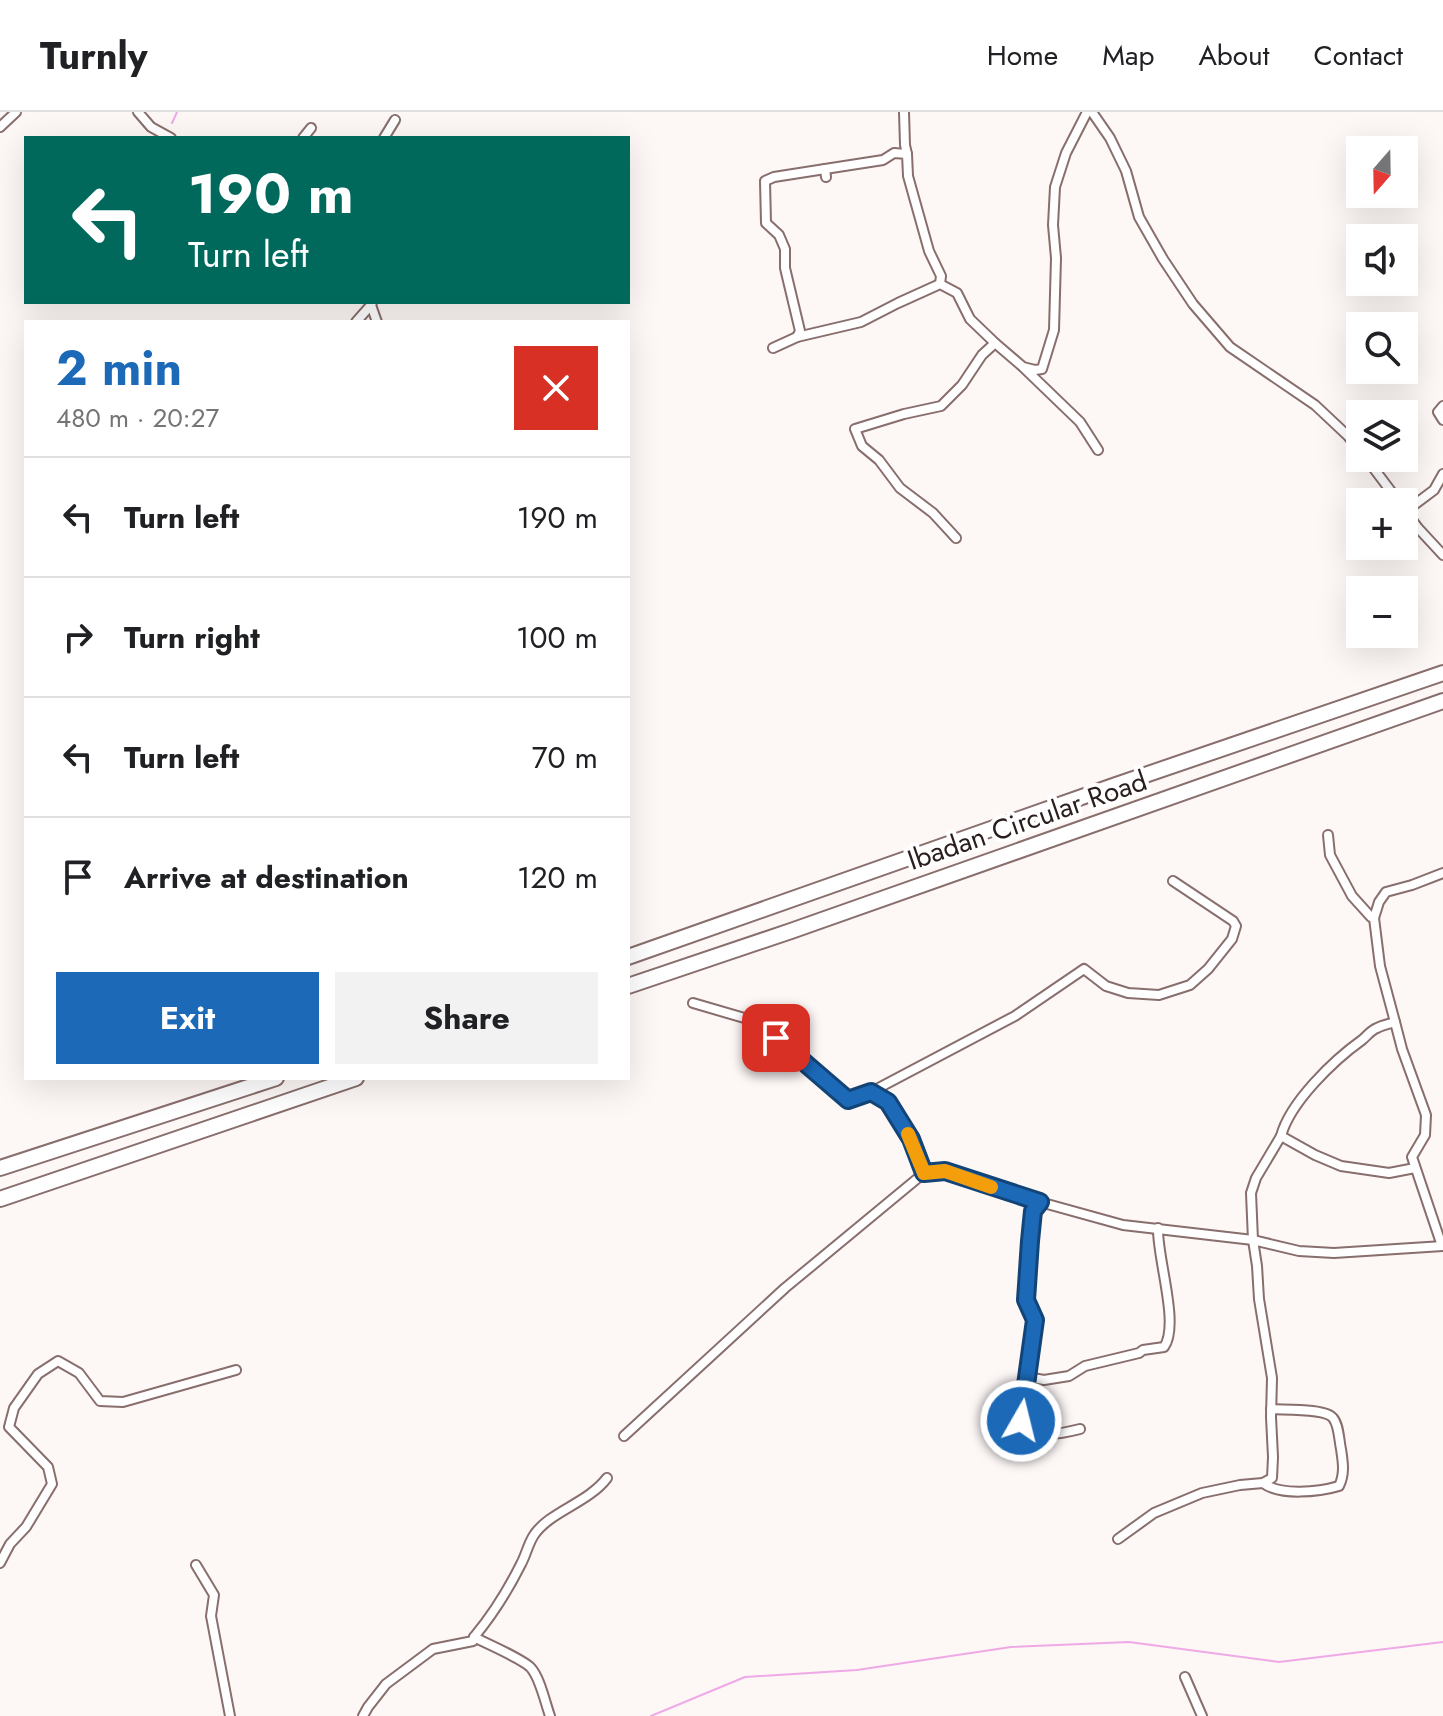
<!DOCTYPE html>
<meta charset="utf-8">
<style>
body{margin:0;font-family:Jost,sans-serif;background:#f2f2f2;color:#202124;height:100vh;display:flex;flex-direction:column;font-size:30px;white-space:nowrap}
*{box-sizing:border-box;margin:0}
p{font-size:26px;color:#757577}
.icon{flex:none;width:44px;height:44px;fill:none;stroke:currentColor;stroke-width:2;stroke-linecap:round;stroke-linejoin:round}
.map{position:relative;flex:1;overflow:hidden}
.side{position:absolute;left:24px;top:208px;width:606px;height:760px;display:flex;flex-direction:column;background:#fff;border-radius:0px;box-shadow:0 8px 32px #0002}
.side>*{flex:none}
.hud{position:absolute;left:24px;top:24px;width:606px;height:168px;border-radius:0px;box-shadow:0 8px 32px #0002;background:#00695c;color:#fff;overflow:hidden}
.needle{width:52px;rotate:200deg}
.buttons{position:absolute;left:1346px;top:24px;display:grid;gap:16px}
.buttons a{display:grid;place-items:center;width:72px;height:72px;border-radius:0px;background:#fff;box-shadow:0 8px 32px #0002;font-size:40px}
.pin{position:absolute;display:grid;place-items:center;width:68px;height:68px;color:#fff;margin:-34px;border-radius:16px;box-shadow:0 4px 12px #0006}
.me{position:absolute;width:88px;margin:-44px;rotate:8deg;stroke-linejoin:round;filter:drop-shadow(0 0 6px #0008)}
.turn{display:flex;align-items:center;gap:28px;height:168px;padding:0 32px;font-size:36px}
.turn .icon{width:104px;height:104px;stroke-width:2.5}
.turn b{display:block;font-size:56px;line-height:68px}
.round{display:grid;place-items:center;flex:none;width:84px;height:84px;border-radius:0px;background:#f2f2f2}
.summary{display:flex;align-items:center;justify-content:space-between;height:136px;padding:0 32px}
h1{font-size:48px;font-weight:700;line-height:60px;color:#1c69b8}
.primary-button{display:flex;gap:16px;margin-top:auto;padding:16px 32px}
.primary-button a{flex:1;height:92px;border-radius:0px;background:#1c69b8;color:#fff;font-size:32px;font-weight:700;line-height:92px;text-align:center}
.primary-button a+a{background:#f2f2f2;color:#202124}
ul{padding:0;list-style:none}
li{display:flex;align-items:center;gap:24px;height:120px;padding:0 32px;border-top:2px solid #e0e0e0}
li div{flex:1}
li b{display:block;font-size:30px}
li em{font-style:normal}
header{display:flex;align-items:center;gap:48px;box-sizing:border-box;height:112px;padding:0 40px;background:#fff;border-bottom:2px solid #e0e0e0}
header strong{font-size:38px}
nav{display:flex;gap:44px;margin-inline-start:auto;font-size:28px}
.map>svg:first-child{display:block}
.lines{fill:none;stroke-linecap:round;stroke-linejoin:round}
.stream{stroke:#efa9e6;stroke-width:2}
.street-casing{stroke:#886e6c;stroke-width:12}
.highway-casing{stroke:#886e6c;stroke-width:18}
.street{stroke:#fff;stroke-width:8}
.highway{stroke:#fff;stroke-width:14}
.route-casing{stroke:#124478;stroke-width:20}
.route{stroke:#1c69b8;stroke-width:14}
.slow{stroke:#f59e0b;stroke-width:14}
.labels{text-anchor:middle;stroke-width:8;stroke-linejoin:round;paint-order:stroke}
.street-label{font-size:28px;fill:#291e1d;stroke:#fff}
</style>
<header>
<strong>Turnly</strong>
<nav><a>Home</a><a>Map</a><a>About</a><a>Contact</a></nav>
</header>
<div class="map">
<svg width="1443" height="1604" viewBox="0 0 1443 1604">
<rect width="100%" height="100%" fill="#fdf7f6"/>
<g class="lines">
<g class="stream">
<polyline points="172,11 177,0"/>
<polyline points="651,1604 745,1565 857,1558 1011,1535 1129,1530 1279,1550 1443,1530"/>
</g>
<g class="street-casing">
<g id="street">
<polyline points="138,0 151,15 171,26"/>
<polyline points="904,0 905,33 907,42"/>
<polyline points="1092,0 1110,26 1126,59 1139,105 1163,147 1193,192 1230,235 1315,293 1348,324 1360,339"/>
<polyline points="0,15 16,0"/>
<polyline points="303,26 311,16"/>
<polyline points="384,26 395,8"/>
<polyline points="825,57 883,48 894,41 907,42 908,64 929,139 941,164 940,172"/>
<polyline points="372,191 371,193 377,210"/>
<polyline points="356,210 371,193 370,190"/>
<polyline points="797,225 800,219 785,156 785,137 779,123 766,111 765,69 774,65 825,57 826,65"/>
<polyline points="773,236 797,225 861,210 898,191 940,172 957,181 970,207 995,231 1023,255 1035,258 1042,257 1054,218 1056,146 1053,113 1055,75 1066,41 1087,0"/>
<polyline points="1024,256 1080,310 1098,338"/>
<polyline points="1443,294 1438,300 1443,308"/>
<polyline points="1366,346 1399,390"/>
<polyline points="1404,397 1418,416 1443,443"/>
<polyline points="1406,399 1434,378 1443,362"/>
<polyline points="956,426 933,401 900,376 879,348 862,334 855,317 904,302 941,294 962,273 982,243 995,231"/>
<polyline points="1328,723 1330,743 1352,784 1371,805 1374,806"/>
<polyline points="693,891 758,910 848,988 871,980 888,990 911,1027 924,1061"/>
<polyline points="871,980 1015,904 1084,857 1106,874 1128,881 1159,883 1190,873 1208,857 1232,827 1236,814 1233,809 1173,769"/>
<polyline points="1281,1024 1315,1043 1341,1054 1389,1061 1415,1056"/>
<path d="M 1040,1090 L 1033,1099 L 1030,1129 L 1026,1188 L 1035,1208 L 1021,1309 C 1036,1328 1060,1322 1080,1317"/>
<polyline points="1442,1134 1412,1045 1425,1023 1426,1003 1402,937 1395,910 1380,854 1374,806 1379,790 1386,780 1412,773 1443,761"/>
<path d="M 1027,1265 L 1044,1268 L 1069,1264 L 1085,1254 L 1139,1241 L 1143,1238 L 1164,1235 C 1180,1213 1157,1146 1158,1116"/>
<polyline points="624,1324 785,1176 924,1061 945,1059 1011,1082 1123,1113 1253,1128 1299,1139 1334,1141 1443,1134"/>
<path d="M 1263,1371 C 1280,1384 1319,1380 1339,1374 C 1345,1362 1343,1350 1341,1337 C 1339,1328 1339,1313 1333,1306 C 1326,1296 1284,1298 1271,1297"/>
<path d="M 1118,1427 L 1154,1401 L 1202,1381 L 1240,1373 L 1263,1371 L 1272,1366 L 1273,1345 L 1271,1305 L 1272,1266 L 1259,1187 L 1257,1154 L 1253,1128 L 1251,1081 L 1256,1066 L 1281,1024 C 1290,990 1334,948 1362,928 C 1367,924 1371,918 1377,916 C 1382,913 1389,912 1395,910"/>
<polyline points="0,1451 10,1432 26,1415 52,1372 48,1355 9,1315 14,1296 38,1262 58,1249 79,1261 100,1289 123,1290 236,1258"/>
<polyline points="196,1453 214,1483 211,1504 230,1604"/>
<path d="M 474,1525 C 485,1531 525,1548 531,1556 C 540,1566 545,1590 550,1604"/>
<polyline points="1185,1565 1202,1604"/>
<path d="M 363,1604 L 368,1595 L 386,1572 L 433,1537 L 473,1529 L 474,1525 C 494,1501 507,1480 521,1452 C 526,1443 528,1432 534,1423 C 549,1400 588,1391 607,1366"/>
</g>
</g>
<g class="highway-casing">
<g id="highway">
<polyline points="628,845 1113,674 1443,561"/>
<polyline points="628,874 791,819 1443,589"/>
<polyline points="0,1056 276,966"/>
<polyline points="0,1087 356,966"/>
</g>
</g>
<use href="#street" class="street"/>
<use href="#highway" class="highway"/>
</g>
<g class="lines">
<g class="route-casing">
<polyline id="route" points="776,926 848,988 871,980 888,990 911,1027 924,1061 945,1059 1040,1090 1033,1099 1030,1129 1026,1188 1035,1208 1021,1309"/>
</g>
<use href="#route" class="route"/>
<polyline class="slow" points="908,1022 924,1061 945,1059 991,1075"/>
</g>
<g class="labels">
<g class="street-label">
<text transform="translate(1027 708) rotate(-19)" y="10">Ibadan Circular Road</text>
</g>
</g>
</svg>
<div class="buttons">
<a><svg class="needle" viewBox="-14 -14 28 28"><path d="M0-13l5 13h-10z" fill="#e53935"/><path d="M0 13l5-13h-10z" fill="#757577"/></svg></a>
<a><svg class="icon" aria-label="sound" viewBox="0 0 24 24"><path d="M4 9h4l5-4v14l-5-4H4zM17 9q2 3 0 6"/></svg></a>
<a><svg class="icon" aria-label="search" viewBox="0 0 24 24"><circle cx="10" cy="10" r="6"/><path d="M15 15l6 6"/></svg></a>
<a><svg class="icon" aria-label="layers" viewBox="0 0 24 24"><path d="M12 4l9 5-9 5-9-5zM3 14l9 5 9-5"/></svg></a>
<a>+</a>
<a>−</a>
</div>
<div class="pin" style="left:776px;top:926px;background:#d93025"><svg class="icon" aria-label="arrive" viewBox="0 0 24 24"><path d="M6 21V4h12l-3 4 3 4H6"/></svg></div>
<svg class="me" style="left:1021px;top:1309px" viewBox="-20 -20 40 40"><circle r="17" fill="#1c69b8" stroke="#fff" stroke-width="3"/><path d="M0-11L8 9 0 5-8 9z" fill="#fff"/></svg>
<div class="hud">
<div class="turn"><svg class="icon" aria-label="left" viewBox="0 0 24 24"><path d="M17 20v-9H6M10 6l-5 5 5 5"/></svg><div><b>190 m</b>Turn left</div></div>
</div>
<section class="side">
<div class="summary"><div><h1>2 min</h1><p>480 m · 20:27</p></div><a class="round" style="background:#d93025;color:#fff"><svg class="icon" aria-label="close" viewBox="0 0 24 24"><path d="M6 6l12 12M18 6L6 18"/></svg></a></div>
<ul>
<li><svg class="icon" aria-label="left" viewBox="0 0 24 24"><path d="M17 20v-9H6M10 6l-5 5 5 5"/></svg><div><b>Turn left</b></div><em>190 m</em></li>
<li><svg class="icon" aria-label="right" viewBox="0 0 24 24"><path d="M7 20v-9h11M14 6l5 5-5 5"/></svg><div><b>Turn right</b></div><em>100 m</em></li>
<li><svg class="icon" aria-label="left" viewBox="0 0 24 24"><path d="M17 20v-9H6M10 6l-5 5 5 5"/></svg><div><b>Turn left</b></div><em>70 m</em></li>
<li><svg class="icon" aria-label="arrive" viewBox="0 0 24 24"><path d="M6 21V4h12l-3 4 3 4H6"/></svg><div><b>Arrive at destination</b></div><em>120 m</em></li>
</ul>
<div class="primary-button"><a>Exit</a><a>Share</a></div>
</section>
</div>
